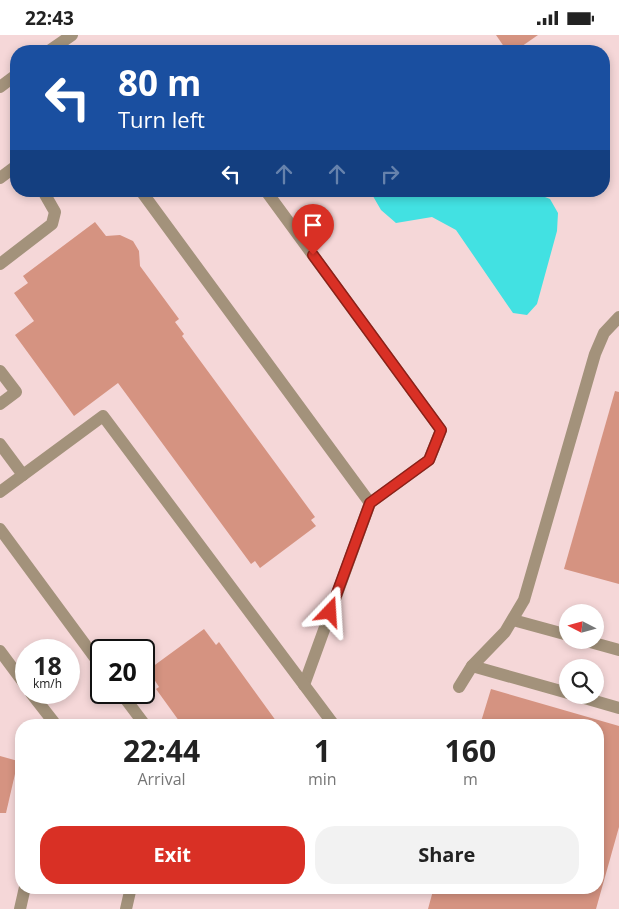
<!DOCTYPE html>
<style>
body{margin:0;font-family:"Open Sans",sans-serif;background:#f2f2f2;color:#222;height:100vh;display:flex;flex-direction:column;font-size:19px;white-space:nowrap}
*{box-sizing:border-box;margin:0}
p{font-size:16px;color:#767676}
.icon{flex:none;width:28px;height:28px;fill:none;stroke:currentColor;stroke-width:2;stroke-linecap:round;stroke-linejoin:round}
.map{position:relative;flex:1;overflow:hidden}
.sheet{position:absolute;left:15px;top:684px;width:589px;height:175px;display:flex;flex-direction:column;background:#fff;border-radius:20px;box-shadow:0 2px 8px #0003}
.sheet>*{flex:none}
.guide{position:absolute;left:10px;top:10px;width:600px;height:152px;border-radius:20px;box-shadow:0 2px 8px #0003;background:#1a4fa0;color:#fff;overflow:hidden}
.needle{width:32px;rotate:276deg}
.fabs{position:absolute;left:559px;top:569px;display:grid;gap:10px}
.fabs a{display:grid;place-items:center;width:45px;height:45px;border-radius:50%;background:#fff;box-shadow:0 2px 8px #0003;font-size:25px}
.speed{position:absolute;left:15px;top:604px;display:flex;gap:10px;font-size:25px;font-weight:700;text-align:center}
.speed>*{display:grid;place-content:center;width:65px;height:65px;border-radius:50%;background:#fff;box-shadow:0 2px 8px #0003;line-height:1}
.speed small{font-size:12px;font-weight:400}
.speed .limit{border:2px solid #111;border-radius:8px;background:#fff;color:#111}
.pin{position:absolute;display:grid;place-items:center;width:42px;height:42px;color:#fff;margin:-51px -21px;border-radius:50% 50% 50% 0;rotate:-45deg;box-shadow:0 0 5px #0007}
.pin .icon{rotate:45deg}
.me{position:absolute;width:55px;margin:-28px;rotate:20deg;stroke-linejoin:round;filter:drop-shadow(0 0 4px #0008)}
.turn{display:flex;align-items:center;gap:18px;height:105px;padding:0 25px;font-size:22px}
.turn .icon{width:65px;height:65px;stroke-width:2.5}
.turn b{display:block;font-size:35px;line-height:42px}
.lanes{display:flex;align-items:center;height:48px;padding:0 25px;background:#0003;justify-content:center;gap:25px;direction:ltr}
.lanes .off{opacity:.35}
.eta{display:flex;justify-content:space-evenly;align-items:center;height:85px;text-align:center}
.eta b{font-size:30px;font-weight:700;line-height:35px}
.action{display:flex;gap:10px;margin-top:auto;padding:10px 25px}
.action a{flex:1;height:58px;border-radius:20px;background:#d93025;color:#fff;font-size:20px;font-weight:700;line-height:58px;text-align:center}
.action a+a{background:#f2f2f2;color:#222}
.status{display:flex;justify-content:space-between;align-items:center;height:35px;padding:0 25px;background:#fff;direction:ltr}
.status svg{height:14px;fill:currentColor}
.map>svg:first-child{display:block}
.water{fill:#42e1e2}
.building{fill:#d59381}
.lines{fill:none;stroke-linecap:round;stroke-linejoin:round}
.minor{stroke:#a3927b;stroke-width:12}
.route-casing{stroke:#8d1f18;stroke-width:12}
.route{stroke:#d93025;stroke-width:9}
</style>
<div class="status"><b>22:43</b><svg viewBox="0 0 49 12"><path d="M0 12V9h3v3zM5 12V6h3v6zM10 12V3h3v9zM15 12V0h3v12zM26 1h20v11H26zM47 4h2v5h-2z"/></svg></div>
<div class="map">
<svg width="619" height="874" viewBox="0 0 619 874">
<rect width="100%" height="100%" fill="#f5d7d8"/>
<polygon class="water" points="370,156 530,156 550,164 558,178 557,196 537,269 527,280 513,278 456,195 432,182 396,188 381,175"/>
<g class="building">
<polygon points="496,0 538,0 515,16 507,16"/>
<polygon points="95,187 106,201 120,200 133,206 139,216 140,231 179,284 175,287 184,299 182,301 315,482 311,485 316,491 260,533 255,526 251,529 118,348 74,381 15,300 34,286 14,258 28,248 23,241"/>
<polygon points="615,356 619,357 619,549 564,534"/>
<polygon points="204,594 216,610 219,607 279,690 182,690 156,654 159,652 148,635"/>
<polygon points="491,654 619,691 619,792 596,874 428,874 434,852 598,852 598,690 480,690"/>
<polygon points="0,721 18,726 6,778 0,778"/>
</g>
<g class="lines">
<g class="minor">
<polyline points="49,16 72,0"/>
<polyline points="0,52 16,40"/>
<polyline points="0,143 16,131"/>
<polyline points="141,156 370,468 304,650"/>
<polyline points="266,156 441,395 429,425 370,468"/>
<polyline points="0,229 52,189 55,177 43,156"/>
<polyline points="0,336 16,357 0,369"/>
<polyline points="0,409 23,440"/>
<polyline points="0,457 103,381 334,690"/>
<polyline points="0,494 101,631"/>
<polyline points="513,585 568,600"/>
<polyline points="583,605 619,615"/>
<polyline points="0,616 26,651"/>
<polyline points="472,631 568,658"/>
<polyline points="459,652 472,631 505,597 524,565 595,319 604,298 619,282"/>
<polyline points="31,658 56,690"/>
<polyline points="121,658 145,690"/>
<polyline points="574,660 619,673"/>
<polyline points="20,874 25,852"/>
<polyline points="126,874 131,852"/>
</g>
</g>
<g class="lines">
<g class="route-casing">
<polyline id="route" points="313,220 441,395 429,425 370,468 330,577"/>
</g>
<use href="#route" class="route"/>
</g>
</svg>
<div class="fabs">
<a><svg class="needle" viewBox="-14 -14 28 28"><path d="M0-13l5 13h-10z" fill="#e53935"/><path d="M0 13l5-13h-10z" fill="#767676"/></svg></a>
<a><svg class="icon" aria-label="search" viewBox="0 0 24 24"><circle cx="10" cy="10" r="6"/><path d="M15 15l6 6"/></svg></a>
</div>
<div class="speed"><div>18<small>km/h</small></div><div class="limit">20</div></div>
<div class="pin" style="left:313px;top:220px;background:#d93025"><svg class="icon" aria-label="arrive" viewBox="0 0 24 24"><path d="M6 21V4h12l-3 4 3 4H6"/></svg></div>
<svg class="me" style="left:330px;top:577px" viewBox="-20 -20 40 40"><path d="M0-17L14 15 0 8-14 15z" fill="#d93025" stroke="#fff" stroke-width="4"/></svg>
<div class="guide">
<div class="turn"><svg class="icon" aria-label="left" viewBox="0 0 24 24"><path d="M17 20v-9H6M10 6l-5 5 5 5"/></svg><div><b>80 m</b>Turn left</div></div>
<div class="lanes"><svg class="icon" aria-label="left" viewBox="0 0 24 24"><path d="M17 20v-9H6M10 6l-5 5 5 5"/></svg><svg class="icon off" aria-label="ahead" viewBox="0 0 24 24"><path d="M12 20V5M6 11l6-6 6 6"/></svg><svg class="icon off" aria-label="ahead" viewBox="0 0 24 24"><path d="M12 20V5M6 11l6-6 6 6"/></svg><svg class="icon off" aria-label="right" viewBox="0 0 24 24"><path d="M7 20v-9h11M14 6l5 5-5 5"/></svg></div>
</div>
<section class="sheet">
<div class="eta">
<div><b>22:44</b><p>Arrival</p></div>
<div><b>1</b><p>min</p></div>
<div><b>160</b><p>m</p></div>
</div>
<div class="action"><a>Exit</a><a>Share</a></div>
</section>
</div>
